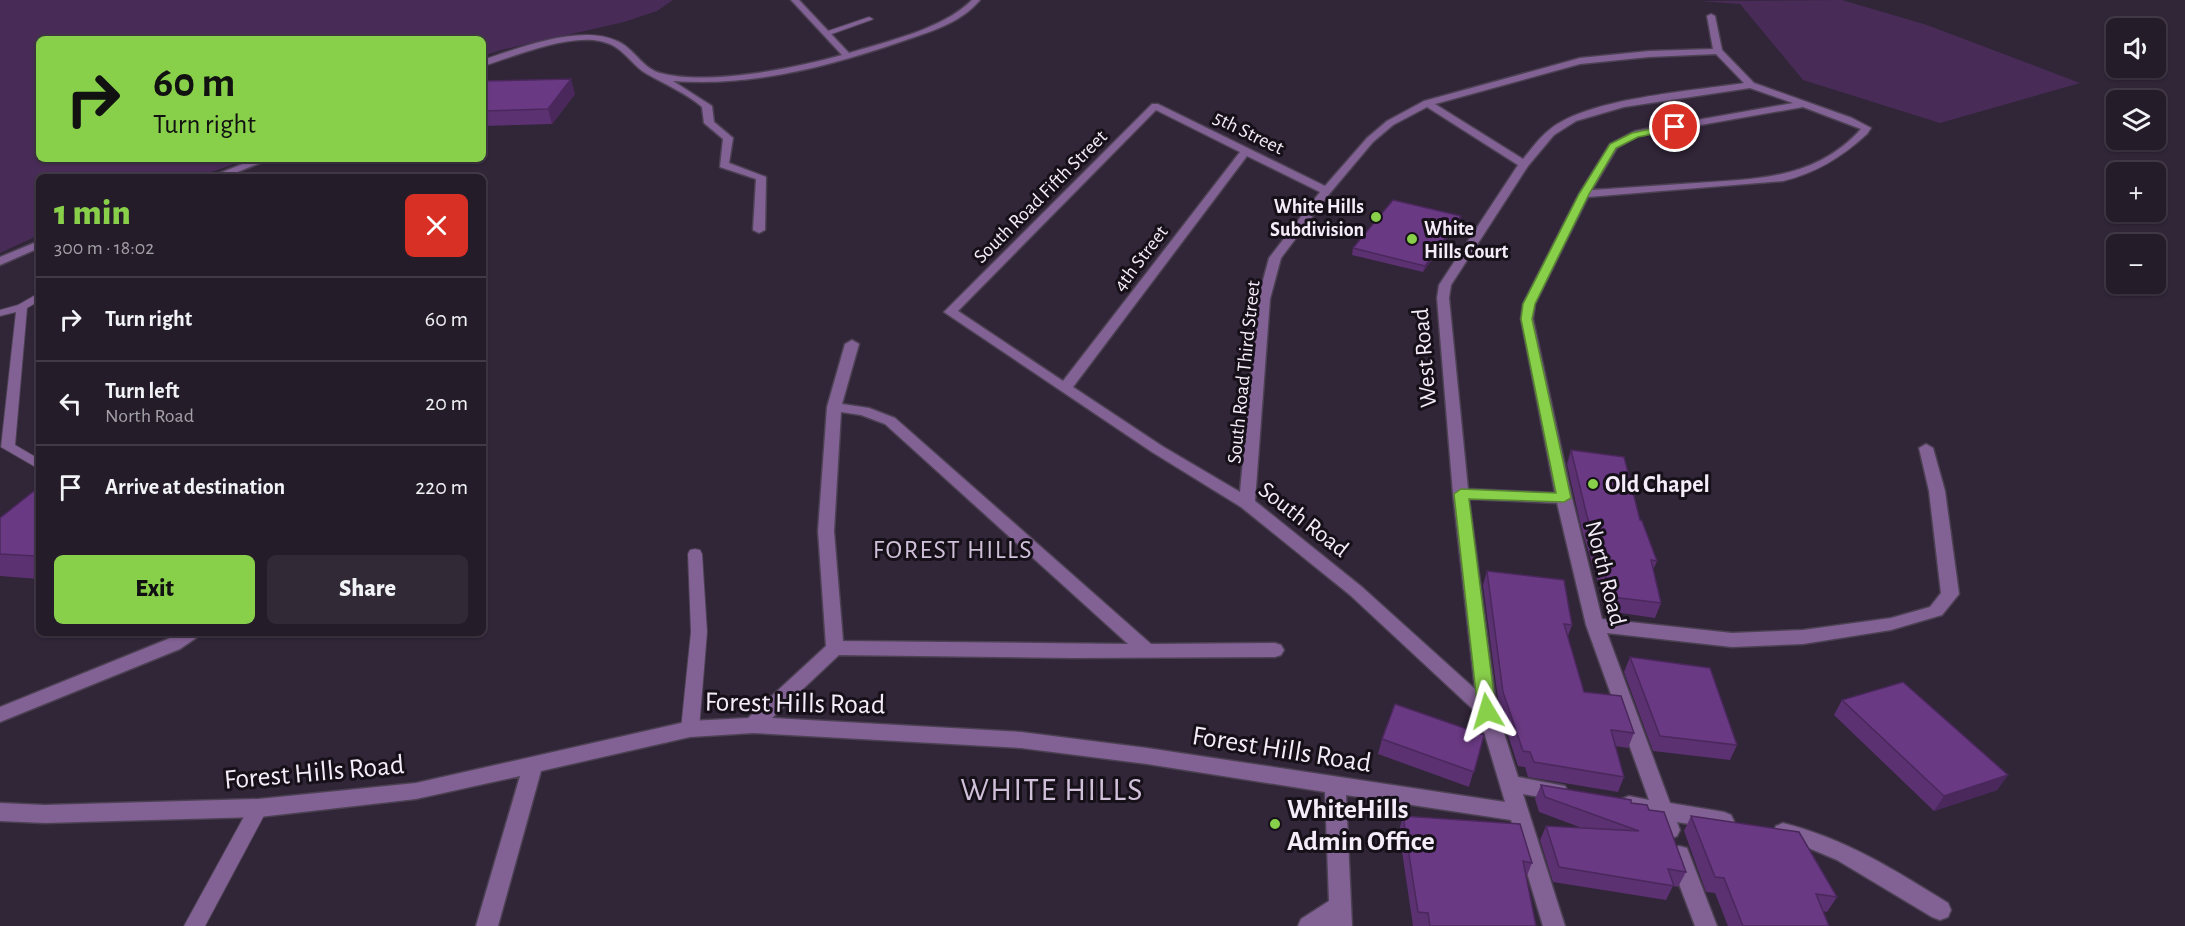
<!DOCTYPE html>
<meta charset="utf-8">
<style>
body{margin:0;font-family:"Alegreya Sans",sans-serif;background:#312936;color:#f1f3f6;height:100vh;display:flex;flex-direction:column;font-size:22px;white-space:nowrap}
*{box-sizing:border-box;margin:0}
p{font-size:20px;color:#a3a1a8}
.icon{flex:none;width:33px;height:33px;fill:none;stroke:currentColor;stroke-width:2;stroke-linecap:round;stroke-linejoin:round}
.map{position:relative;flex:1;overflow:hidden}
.panel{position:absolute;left:36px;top:174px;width:450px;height:462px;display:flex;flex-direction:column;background:#251c2a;border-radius:9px;box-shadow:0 2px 4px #0004,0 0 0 2px #423a47}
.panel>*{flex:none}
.guide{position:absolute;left:36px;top:36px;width:450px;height:126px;border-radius:9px;box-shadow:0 2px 4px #0004,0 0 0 2px #423a47;background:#88cf4a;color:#111;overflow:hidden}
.controls{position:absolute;left:2106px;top:18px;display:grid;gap:12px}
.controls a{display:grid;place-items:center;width:60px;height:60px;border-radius:9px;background:#251c2a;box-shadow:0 2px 4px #0004,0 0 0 2px #423a47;font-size:30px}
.pin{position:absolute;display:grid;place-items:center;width:51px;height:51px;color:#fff;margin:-26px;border:3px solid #fff;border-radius:50%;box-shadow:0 2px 6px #0007}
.me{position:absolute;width:66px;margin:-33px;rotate:353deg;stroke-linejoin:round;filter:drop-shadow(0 0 4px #0008)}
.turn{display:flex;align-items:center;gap:21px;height:126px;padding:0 18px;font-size:27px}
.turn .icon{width:78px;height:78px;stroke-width:2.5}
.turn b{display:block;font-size:42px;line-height:51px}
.round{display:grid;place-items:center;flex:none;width:63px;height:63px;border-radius:9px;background:#312936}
.overview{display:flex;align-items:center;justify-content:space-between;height:102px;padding:0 18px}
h1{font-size:36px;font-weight:800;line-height:45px;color:#88cf4a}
.button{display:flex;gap:12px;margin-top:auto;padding:12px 18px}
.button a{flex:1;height:69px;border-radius:9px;background:#88cf4a;color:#111;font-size:24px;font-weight:800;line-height:69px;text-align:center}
.button a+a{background:#312936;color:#f1f3f6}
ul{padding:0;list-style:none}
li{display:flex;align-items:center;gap:18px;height:84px;padding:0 18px;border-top:2px solid #423a47}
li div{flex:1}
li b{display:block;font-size:22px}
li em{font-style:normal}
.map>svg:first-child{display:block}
.green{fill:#482c57}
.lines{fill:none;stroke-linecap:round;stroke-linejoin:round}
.service-casing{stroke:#4c4153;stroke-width:2}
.minor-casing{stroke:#4c4153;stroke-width:3}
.service{fill:#826194;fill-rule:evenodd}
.minor{fill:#826194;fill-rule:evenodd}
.wall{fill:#5b3171}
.shaded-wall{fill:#4a285c}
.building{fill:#6a3983;stroke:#4a285c;stroke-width:1.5}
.route{fill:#88cf4a;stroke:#588730;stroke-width:1.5}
.poi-dot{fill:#88cf4a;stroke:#161019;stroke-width:2}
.labels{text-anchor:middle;stroke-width:6;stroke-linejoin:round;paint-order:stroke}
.far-street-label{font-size:20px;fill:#f4ecf9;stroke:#161019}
.far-poi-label{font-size:20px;font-weight:bold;fill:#f4ecf9;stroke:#161019;text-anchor:end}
.street-label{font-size:24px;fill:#f4ecf9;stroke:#161019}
.poi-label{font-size:24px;font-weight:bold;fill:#f4ecf9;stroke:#161019;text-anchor:start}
.neighbourhood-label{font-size:26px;letter-spacing:1.5px;fill:#d0c0d9;stroke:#161019}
.near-street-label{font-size:28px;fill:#f4ecf9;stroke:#161019}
.near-poi-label{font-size:28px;font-weight:bold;fill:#f4ecf9;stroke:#161019;text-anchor:start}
.near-neighbourhood-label{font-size:32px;letter-spacing:1.5px;fill:#d0c0d9;stroke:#161019}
</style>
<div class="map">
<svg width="2185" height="926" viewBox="0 0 2185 926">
<rect width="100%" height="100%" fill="#312538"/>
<g class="green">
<polygon points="673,0 657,11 624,22 501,50 483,56 483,39 39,39 39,159 248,159 197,177 39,177 39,235 0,253 0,0"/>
<polygon points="1842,0 1927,25 2080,83 1940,123 1803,80 1740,4 1699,1"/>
</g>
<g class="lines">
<g class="service-casing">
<g id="service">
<polygon points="869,17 873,19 871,20 829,35 822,33"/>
<polygon points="39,293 39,301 27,308 15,445 39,459 39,469 1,447 16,312 0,316 0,310 18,305"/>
<polygon points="695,549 700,550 702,554 707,632 699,729 696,734 690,736 684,734 681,729 691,632 688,554 690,550"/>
<polygon points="259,800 266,802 268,808 205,926 184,926 252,802"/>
</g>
</g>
<g class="minor-casing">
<g id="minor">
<path d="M 791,0 L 799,0 L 849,53 C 888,41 943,29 972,0 L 980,0 C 960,24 929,32 900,42 C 827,67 751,87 673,81 L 712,106 L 714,122 L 733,138 L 729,163 L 766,177 L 765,230 L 759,233 L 753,230 L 756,179 L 720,167 L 723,139 L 704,123 L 702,107 C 686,93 666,85 647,74 C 634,67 626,52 612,45 C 579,28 516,56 483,66 L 483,60 C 519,48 580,24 617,41 C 634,48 642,68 660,73 C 707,86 796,68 842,55 Z"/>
<path d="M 1711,14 L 1715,16 L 1722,50 L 1754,83 L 1852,118 L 1871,128 L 1867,134 C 1842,157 1816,173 1783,181 L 1588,197 L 1535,304 L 1533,319 L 1572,498 L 1602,619 L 1732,633 L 1803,630 L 1891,618 L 1930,607 L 1941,593 L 1929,491 L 1919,448 L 1926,444 L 1933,448 L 1945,491 L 1959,594 L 1942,615 L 1891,630 L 1803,644 L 1732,647 L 1607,633 L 1670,803 L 1724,812 L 1731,815 L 1734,821 L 1731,827 L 1724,830 L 1677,822 L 1680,830 L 1677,836 L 1670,839 L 1663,836 L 1655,818 L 1622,811 L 1619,805 L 1622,799 L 1629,796 L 1649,800 L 1586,625 L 1557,503 L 1469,499 L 1497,711 L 1518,777 L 1565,786 L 1568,792 L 1565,798 L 1558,800 L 1523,794 L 1565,926 L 1543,926 L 1511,820 L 1346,795 L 1352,926 L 1298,926 L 1301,919 L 1329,901 L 1325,792 L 1147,764 L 1021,748 L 753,733 L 690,737 L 541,771 L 498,926 L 476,926 L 520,776 L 416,799 L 259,817 L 45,823 L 0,821 L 0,803 L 45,805 L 259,799 L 416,783 L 690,721 L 748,718 L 826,646 L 818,531 L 827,407 L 845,344 L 852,340 L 859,344 L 842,404 L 869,408 L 895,418 L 1151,644 L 1275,643 L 1281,645 L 1284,650 L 1281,655 L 1275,657 L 1072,658 L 839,655 L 772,718 L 1021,732 L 1147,748 L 1505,802 L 1479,715 L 1350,595 L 1241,507 L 1152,452 L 944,312 L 1152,104 L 1158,104 L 1325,186 L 1367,138 L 1387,121 L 1424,101 L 1580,58 L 1649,51 L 1713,49 L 1707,16 ZM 1716,54 L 1744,83 C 1694,91 1585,98 1548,131 C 1538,139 1531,150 1523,159 L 1435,104 L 1580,64 L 1649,57 ZM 1750,88 L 1793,103 L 1635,131 L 1610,144 L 1579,194 L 1523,304 L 1521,319 L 1555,493 L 1468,489 L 1449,298 L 1451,285 L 1528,166 L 1554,135 L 1576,121 L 1624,107 ZM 1427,107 L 1518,165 L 1439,285 L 1437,298 L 1453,494 L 1475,689 L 1362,587 L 1255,501 L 1270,299 L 1281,258 L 1330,193 L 1373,142 L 1393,125 ZM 1803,107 L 1861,129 C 1816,179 1758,179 1696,183 C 1662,185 1627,188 1592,190 L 1617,148 L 1638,136 ZM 1156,110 L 1240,152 L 1063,381 L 958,311 ZM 1247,156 L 1320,192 L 1269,258 L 1258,299 L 1240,492 L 1162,446 L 1073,387 ZM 841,412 L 861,415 L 885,424 L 1128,644 L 843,641 L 834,531 Z"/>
<polygon points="255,159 270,159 225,177 210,177"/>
<polygon points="39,241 39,248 0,265 0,257"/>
<polygon points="177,633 199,633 196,638 180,649 0,722 0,707 168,639"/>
<path d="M 1783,823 C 1844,838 1895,870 1948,903 L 1951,910 L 1948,917 L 1940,920 L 1932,917 L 1837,860 L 1804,846 L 1776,838 L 1773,832 L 1776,826 Z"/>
<polygon points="1679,846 1687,848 1717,926 1695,926 1668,855 1671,848"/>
</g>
</g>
<use href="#service" class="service"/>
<use href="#minor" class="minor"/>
</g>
<g class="wall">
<polygon points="483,81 575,94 552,124 483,126"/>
<polygon points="1459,222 1423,272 1352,255 1353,248"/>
<polygon points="1571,450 1640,520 1657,561 1653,570 1661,603 1655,618 1607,611 1582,531 1567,464"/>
<polygon points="39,487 39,579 0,576 0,518"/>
<polygon points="1487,571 1572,625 1568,636 1584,692 1634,733 1628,748 1615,746 1624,777 1618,792 1528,777 1525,767 1518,766 1499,707 1483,585"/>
<polygon points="1630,657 1737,745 1730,760 1653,751 1624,672"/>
<polygon points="1842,700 2008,775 1997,790 1934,811 1834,715"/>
<polygon points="1484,735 1469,787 1378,754 1382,739"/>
<polygon points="1541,785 1631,803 1649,810 1686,872 1678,887 1673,886 1666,900 1553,882 1540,840 1546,826 1582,828 1539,812 1535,799"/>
<polygon points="1403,816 1532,863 1526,878 1536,926 1413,926 1399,831"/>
<polygon points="1691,816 1837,897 1827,912 1823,911 1829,926 1728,926 1715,893 1706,892 1684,831"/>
</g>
<g class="shaded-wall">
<polygon points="571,79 575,94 552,124 548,109"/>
<polygon points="1461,216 1459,222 1423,272 1425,266"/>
<polygon points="39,553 39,561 35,556"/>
<polygon points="2008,775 1997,790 1934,811 1944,796"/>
</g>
<g class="building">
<polygon points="571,79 548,109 483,111 483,81"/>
<polygon points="1393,200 1461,216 1425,266 1353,248"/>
<polygon points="1571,450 1624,457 1640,520 1642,521 1657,561 1651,560 1661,603 1612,597 1587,516"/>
<polygon points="39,487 39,553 35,556 0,554 0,518"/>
<polygon points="1487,571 1564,580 1572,625 1564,624 1584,692 1621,696 1634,733 1611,730 1624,777 1534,762 1530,752 1523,751 1503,692"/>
<polygon points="1630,657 1710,668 1737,745 1660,736"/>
<polygon points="1903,682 2008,775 1944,796 1842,700"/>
<polygon points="1395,704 1484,735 1474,772 1382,739"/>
<polygon points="1541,785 1631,800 1631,803 1647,805 1649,810 1664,812 1686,872 1668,869 1674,886 1559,867 1546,826 1639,831 1545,797"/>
<polygon points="1403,816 1520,824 1532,863 1523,861 1536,926 1430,926 1428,913 1418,912"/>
<polygon points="1691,816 1799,832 1837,897 1816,894 1829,926 1743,926 1724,878 1715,877"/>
</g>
<polygon class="route" points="1675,124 1679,127 1678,129 1638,137 1616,148 1589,194 1535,304 1532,319 1571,498 1564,502 1469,499 1496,711 1493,716 1487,718 1481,716 1478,711 1454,494 1461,489 1556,493 1521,319 1523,304 1579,194 1610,144 1632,133"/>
<g class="poi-dot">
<circle cx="1376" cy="217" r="6"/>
<circle cx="1412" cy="239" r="6"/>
<circle cx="1593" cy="484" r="6"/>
<circle cx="1275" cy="824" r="6"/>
</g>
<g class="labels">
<g class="far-street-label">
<text transform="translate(1249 132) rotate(26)" y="7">5th Street</text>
<text transform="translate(1040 196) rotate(-45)" y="7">South Road Fifth Street</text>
<text transform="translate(1140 258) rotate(-53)" y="7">4th Street</text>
<text transform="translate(1243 372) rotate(-84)" y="7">South Road Third Street</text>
</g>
<g class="far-poi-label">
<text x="1364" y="213">White Hills<tspan x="1364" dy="23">Subdivision</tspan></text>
<text x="1424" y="235" text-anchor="start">White<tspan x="1424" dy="23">Hills Court</tspan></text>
</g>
<g class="street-label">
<text transform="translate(1424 358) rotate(-95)" y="8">West Road</text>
<text transform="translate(1304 519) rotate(38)" y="8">South Road</text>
<text transform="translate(1606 573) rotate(76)" y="8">North Road</text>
</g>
<g class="poi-label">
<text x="1605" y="492">Old Chapel</text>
</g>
<g class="neighbourhood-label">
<text x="953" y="558">FOREST HILLS</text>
</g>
<g class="near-street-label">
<text transform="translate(795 702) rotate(1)" y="10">Forest Hills Road</text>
<text transform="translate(1282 748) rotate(9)" y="10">Forest Hills Road</text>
<text transform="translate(314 771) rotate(-5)" y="10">Forest Hills Road</text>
</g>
<g class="near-poi-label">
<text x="1287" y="818">WhiteHills<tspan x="1287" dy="32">Admin Office</tspan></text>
</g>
<g class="near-neighbourhood-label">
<text x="1052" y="800">WHITE HILLS</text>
</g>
</g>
</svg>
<div class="controls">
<a><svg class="icon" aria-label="sound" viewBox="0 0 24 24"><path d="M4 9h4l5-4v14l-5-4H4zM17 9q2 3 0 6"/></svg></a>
<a><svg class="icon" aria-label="layers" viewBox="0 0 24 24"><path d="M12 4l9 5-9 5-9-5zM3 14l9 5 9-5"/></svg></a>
<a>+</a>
<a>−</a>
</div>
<div class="pin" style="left:1675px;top:127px;background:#d93025"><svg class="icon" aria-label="arrive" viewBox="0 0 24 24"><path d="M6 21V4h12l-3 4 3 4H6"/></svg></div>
<svg class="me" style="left:1487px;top:711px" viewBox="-20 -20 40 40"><path d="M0-17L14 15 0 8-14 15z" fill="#88cf4a" stroke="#fff" stroke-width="4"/></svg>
<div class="guide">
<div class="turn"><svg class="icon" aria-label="right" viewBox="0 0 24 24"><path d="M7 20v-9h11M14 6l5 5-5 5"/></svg><div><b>60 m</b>Turn right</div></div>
</div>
<section class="panel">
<div class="overview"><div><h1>1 min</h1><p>300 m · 18:02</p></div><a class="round" style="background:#d93025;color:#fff"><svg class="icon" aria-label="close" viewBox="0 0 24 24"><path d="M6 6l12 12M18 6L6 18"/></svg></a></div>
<ul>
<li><svg class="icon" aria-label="right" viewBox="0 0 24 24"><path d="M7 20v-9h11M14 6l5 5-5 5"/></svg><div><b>Turn right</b></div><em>60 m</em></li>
<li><svg class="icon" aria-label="left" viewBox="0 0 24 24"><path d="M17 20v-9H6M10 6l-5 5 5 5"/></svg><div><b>Turn left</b><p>North Road</p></div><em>20 m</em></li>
<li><svg class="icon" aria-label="arrive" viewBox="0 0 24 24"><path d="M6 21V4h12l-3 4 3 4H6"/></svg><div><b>Arrive at destination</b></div><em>220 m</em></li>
</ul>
<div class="button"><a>Exit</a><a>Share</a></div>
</section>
</div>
